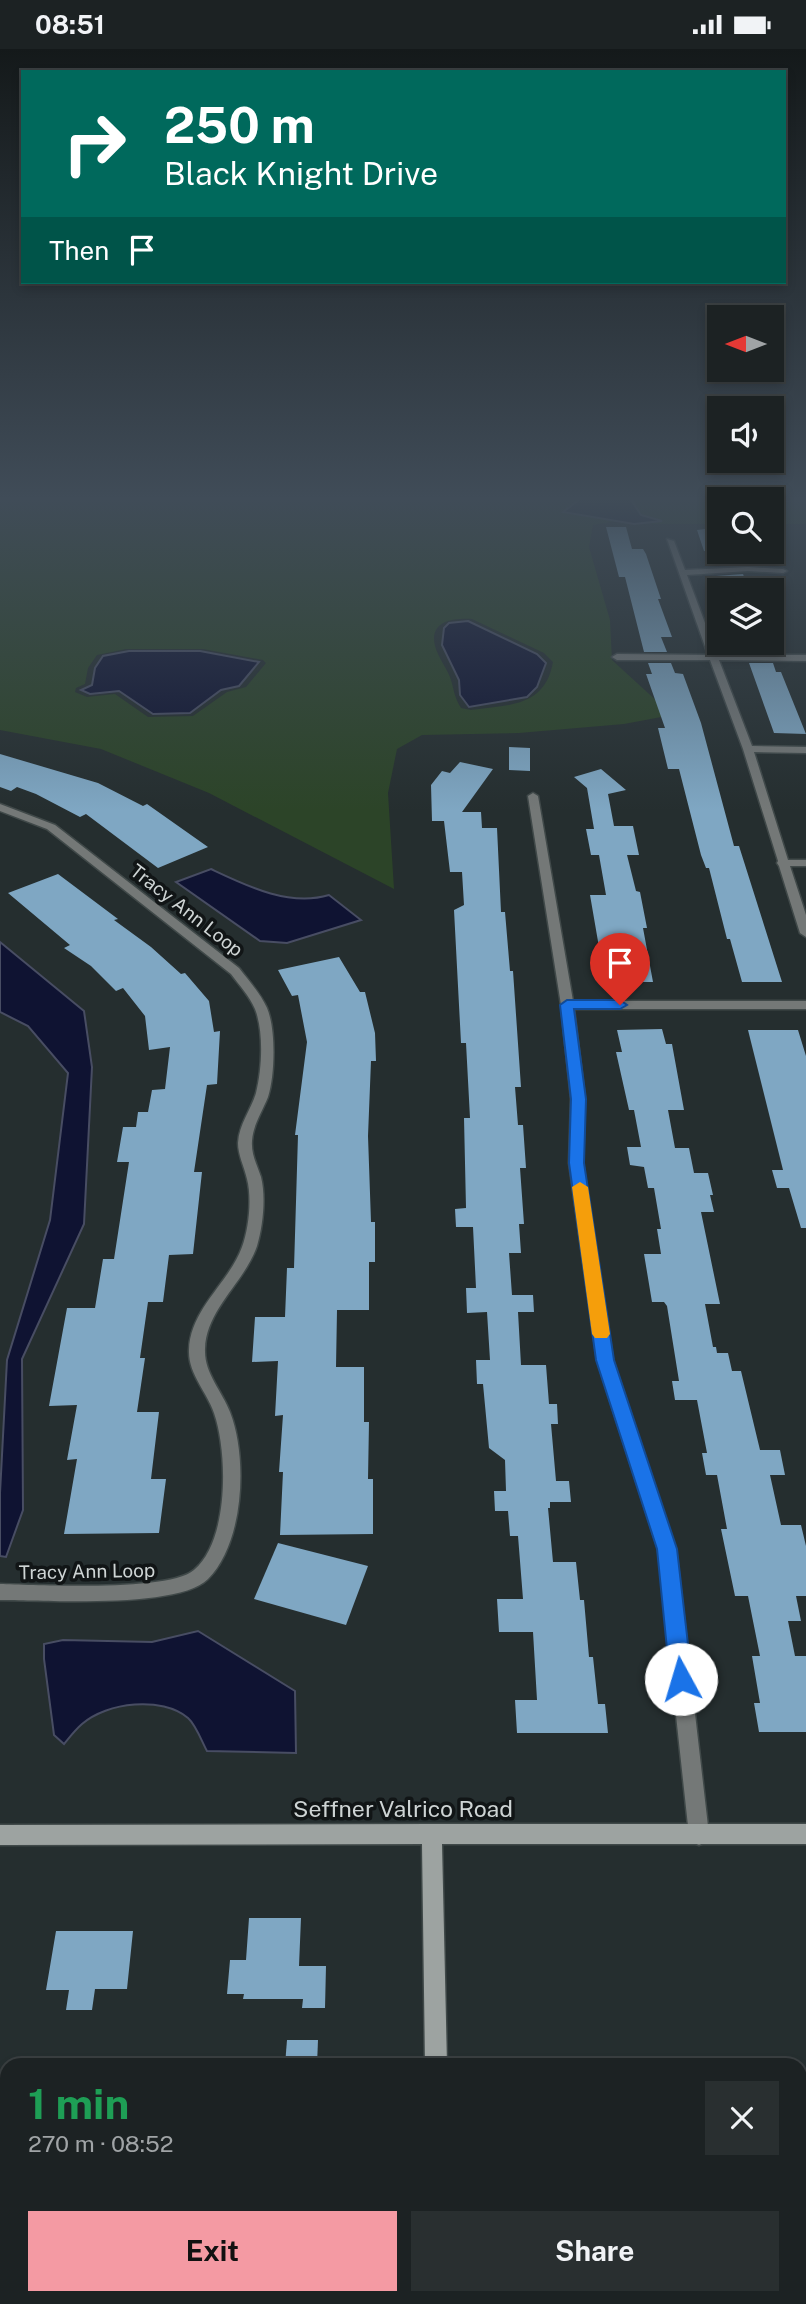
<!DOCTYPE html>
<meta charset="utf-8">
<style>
body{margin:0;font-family:"Public Sans",sans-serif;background:#292f30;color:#f1f3f6;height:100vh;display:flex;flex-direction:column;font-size:26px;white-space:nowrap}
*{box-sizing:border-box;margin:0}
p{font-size:23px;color:#a0a4a6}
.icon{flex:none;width:38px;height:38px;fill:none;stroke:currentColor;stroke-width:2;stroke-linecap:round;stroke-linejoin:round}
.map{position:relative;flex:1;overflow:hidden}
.drawer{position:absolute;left:0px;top:2009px;width:807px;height:247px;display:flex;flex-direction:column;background:#1c2223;border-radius:21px 21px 0 0;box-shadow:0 4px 10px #0003,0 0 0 2px #3a3f41}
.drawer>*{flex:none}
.banner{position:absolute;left:21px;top:21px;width:765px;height:214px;border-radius:0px;box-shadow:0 4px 10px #0003,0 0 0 2px #3a3f41;background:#00695c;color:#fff;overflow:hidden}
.needle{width:46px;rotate:270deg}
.fabs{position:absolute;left:707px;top:256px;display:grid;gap:14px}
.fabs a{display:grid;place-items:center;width:77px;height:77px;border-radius:0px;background:#1c2223;box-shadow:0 4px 10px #0003,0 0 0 2px #3a3f41;font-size:35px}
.pin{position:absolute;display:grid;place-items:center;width:60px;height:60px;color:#fff;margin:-72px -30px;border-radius:50% 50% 50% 0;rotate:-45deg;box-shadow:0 0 7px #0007}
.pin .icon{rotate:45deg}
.me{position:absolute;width:77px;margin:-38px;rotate:354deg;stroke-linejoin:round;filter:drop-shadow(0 0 5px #0008)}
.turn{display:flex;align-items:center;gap:24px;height:147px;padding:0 28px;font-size:32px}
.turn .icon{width:91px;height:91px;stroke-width:2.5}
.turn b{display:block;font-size:49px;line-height:60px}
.then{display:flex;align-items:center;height:66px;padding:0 28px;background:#0003;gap:14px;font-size:26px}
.round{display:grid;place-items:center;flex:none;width:74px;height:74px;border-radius:0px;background:#292f30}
.overview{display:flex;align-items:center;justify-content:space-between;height:119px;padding:0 28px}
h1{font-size:42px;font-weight:700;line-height:52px;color:#1e9e55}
.button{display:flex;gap:14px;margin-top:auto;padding:14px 28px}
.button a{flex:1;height:80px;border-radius:0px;background:#f49aa3;color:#111;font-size:28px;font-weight:700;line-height:80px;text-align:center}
.button a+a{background:#292f30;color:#f1f3f6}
.status{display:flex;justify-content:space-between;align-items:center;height:49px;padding:0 35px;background:#1c2223;direction:ltr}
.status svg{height:19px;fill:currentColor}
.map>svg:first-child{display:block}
.green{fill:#2c4428;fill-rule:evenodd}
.water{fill:#0f1332;stroke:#484d63;stroke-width:2}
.building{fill:#7fa7c3}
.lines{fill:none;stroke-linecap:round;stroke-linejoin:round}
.street-casing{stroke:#404949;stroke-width:3}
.secondary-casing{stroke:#404949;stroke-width:3}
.street{fill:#747877;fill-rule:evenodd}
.secondary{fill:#9da3a1;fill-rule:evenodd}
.route{fill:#1a73e8;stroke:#114b97;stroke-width:2}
.slow{fill:#f59e0b}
.labels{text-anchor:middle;stroke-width:7;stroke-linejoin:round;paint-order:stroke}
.street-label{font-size:19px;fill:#ced4d4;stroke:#111516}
.near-street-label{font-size:23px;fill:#ced4d4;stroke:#111516}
</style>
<div class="status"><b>08:51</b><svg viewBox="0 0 49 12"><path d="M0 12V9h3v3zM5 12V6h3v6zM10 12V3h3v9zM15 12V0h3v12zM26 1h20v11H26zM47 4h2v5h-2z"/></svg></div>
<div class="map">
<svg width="806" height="2255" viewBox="0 0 806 2255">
<rect width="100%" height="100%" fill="#252e2f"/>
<g class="green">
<path d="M 579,446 L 579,451 L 563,463 L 617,472 L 593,476 L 589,498 L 610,571 L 612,611 L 672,666 L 624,675 L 519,684 L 422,686 L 397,700 L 388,744 L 394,840 L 209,744 L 101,700 L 0,681 L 0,447 ZM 472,570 L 544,604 L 553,613 C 545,658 509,656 471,661 L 461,659 C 454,648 454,640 450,628 C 446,618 438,608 435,597 C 429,572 453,569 472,570 ZM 126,600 L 203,600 L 263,611 L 266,614 L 246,638 L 227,643 L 193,667 L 148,668 L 115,645 L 87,648 L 75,643 L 76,639 L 85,635 L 88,619 L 97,606 Z"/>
<polygon points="737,446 740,450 719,450 719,475 651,475 660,470 641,466 628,447"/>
<polygon points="791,446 806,446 806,475 772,475 772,458 788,456"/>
</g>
<g class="water">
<polygon points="579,446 628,446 641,466 662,472 634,475 563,463 579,451"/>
<polygon points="468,572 537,605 546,614 537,638 527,648 469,658 460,646 459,631 442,596 444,579 449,574"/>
<polygon points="129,602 200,602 259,613 239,637 221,641 190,664 153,665 119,642 90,645 81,641 92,636 95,619 103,607"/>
<path d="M 211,820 C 247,837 289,858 329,846 L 361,871 L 287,894 L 260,892 L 176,833 Z"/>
<polygon points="0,893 84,962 92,1018 84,1175 22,1310 23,1461 6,1508 0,1507 0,1444 7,1311 50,1171 68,1024 28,977 0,963"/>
<path d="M 198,1582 L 295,1642 L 296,1704 L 207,1702 C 202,1693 196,1676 188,1669 C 162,1647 107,1653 82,1675 C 75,1681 69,1689 64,1695 L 54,1686 L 44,1610 L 44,1595 L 63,1591 L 152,1593 Z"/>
</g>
<g class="building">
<polygon points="606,478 626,478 632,500 643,500 646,505 661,550 658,550 672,588 661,588 667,603 644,603 625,528 619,528"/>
<polygon points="713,479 719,486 719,502 704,502 697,481"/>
<polygon points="707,502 734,502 739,516 713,517"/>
<polygon points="743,525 749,541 721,540 716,527"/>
<polygon points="648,614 671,614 675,624 683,625 701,674 734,797 739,797 782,933 742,933 730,890 727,890 709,819 706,819 701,806 679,720 668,720 658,679 665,679 646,625 652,625"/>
<polygon points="749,614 773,614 776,623 781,623 806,685 774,684"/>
<polygon points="509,698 530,699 530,722 509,721"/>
<polygon points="0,705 98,734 143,757 147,755 208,798 158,819 86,765 80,768 36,745 17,738 11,742 0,738"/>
<polygon points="460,713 493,720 462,763 481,763 482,779 497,779 501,863 505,863 510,922 513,922 521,1038 515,1038 518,1076 523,1076 526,1119 520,1119 524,1175 519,1175 521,1204 509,1204 512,1246 533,1246 534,1263 518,1263 521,1316 546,1316 549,1355 557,1355 558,1375 551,1375 556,1432 569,1432 571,1453 550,1453 550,1459 548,1459 553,1513 576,1513 580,1551 584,1551 589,1608 593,1608 598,1655 605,1655 608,1684 517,1684 515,1651 537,1651 533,1583 499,1583 497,1550 523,1550 518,1487 510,1487 508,1462 495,1462 494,1442 506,1442 505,1411 489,1399 483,1335 477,1335 476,1311 490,1311 487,1263 467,1264 466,1239 476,1239 473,1178 456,1178 455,1160 466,1159 464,1069 470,1069 466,994 461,994 454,861 464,856 462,823 450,823 444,772 432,772 431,736 442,722 450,724"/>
<polygon points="601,720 626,741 608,745 614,777 633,777 639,806 627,806 636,842 640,843 647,879 643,879 653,933 605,933 590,846 606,846 599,806 591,806 586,780 594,780 587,739 574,728"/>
<polygon points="58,825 118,870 114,871 151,898 181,925 185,924 209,952 214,983 220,982 217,1035 207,1036 194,1123 202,1123 193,1205 169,1206 163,1253 148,1253 140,1309 145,1309 137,1363 159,1363 151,1430 166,1430 159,1484 64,1485 77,1410 67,1411 77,1356 49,1357 67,1259 95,1259 103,1210 114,1210 129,1113 117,1113 123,1078 136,1078 138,1063 148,1063 152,1041 165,1040 170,998 149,1001 145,967 123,939 116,942 91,917 64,899 70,896 8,844"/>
<polygon points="339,908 360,943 365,943 375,984 376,1012 371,1012 368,1087 371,1173 375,1173 375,1213 369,1213 369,1261 337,1261 336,1318 364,1318 364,1373 369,1373 368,1430 373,1430 373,1485 280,1486 283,1423 279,1423 283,1366 275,1367 278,1312 252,1313 255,1268 285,1268 287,1219 294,1219 298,1086 295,1086 307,993 298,946 292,947 278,921"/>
<polygon points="662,980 666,995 672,995 684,1061 668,1061 675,1099 689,1099 694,1124 708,1124 713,1146 710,1146 714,1163 701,1163 720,1255 705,1255 713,1298 716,1298 717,1304 728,1304 732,1322 741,1322 760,1401 780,1401 785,1426 770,1426 781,1476 801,1476 806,1497 806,1547 796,1547 801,1572 788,1572 795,1607 806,1607 806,1683 759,1683 754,1654 760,1654 752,1607 760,1607 748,1547 735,1547 721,1480 727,1480 717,1426 706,1426 702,1404 707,1404 697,1351 675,1351 672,1332 679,1332 667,1257 664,1253 652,1253 644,1205 661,1205 657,1180 661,1180 654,1139 648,1139 644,1118 630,1116 627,1098 641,1098 634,1061 629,1061 616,1003 622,1003 617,981"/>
<polygon points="748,981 798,981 806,1007 806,1179 801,1179 789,1139 777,1139 772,1121 783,1121"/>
<polygon points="278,1494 368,1517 346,1576 254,1550"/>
<polygon points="249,1869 301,1869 299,1917 326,1917 325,1959 302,1959 303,1950 243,1950 244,1945 227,1945 230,1911 246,1911"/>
<polygon points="56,1882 133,1882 127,1940 95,1940 92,1961 66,1961 69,1941 46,1941"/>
<polygon points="287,1991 318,1991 317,2016 285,2016"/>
</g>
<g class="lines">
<g class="street-casing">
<g id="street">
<polygon points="667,490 674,492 685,521 748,518 783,520 787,522 783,524 748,522 687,526 717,606 806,606 806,612 719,611 752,697 806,698 806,704 754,703 788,811 806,811 806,817 790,817 806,866 806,888 800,884 779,817 777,814 778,812 743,700 710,611 617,611 612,608 617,605 708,606"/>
<polygon points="533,744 538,747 573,952 806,952 806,960 574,960 585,1050 583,1114 613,1311 676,1500 709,1786 706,1793 699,1796 692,1793 689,1786 658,1500 597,1311 569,1114 571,1050 561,956 528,747"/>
<path d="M 0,755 L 55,776 L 239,919 C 249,932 260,944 267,959 C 276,980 275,1026 268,1048 C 262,1063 253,1076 252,1092 C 251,1105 257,1116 261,1128 C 266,1148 263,1177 257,1197 C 245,1233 206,1260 205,1300 C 204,1324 222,1342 230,1363 C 248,1409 244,1494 208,1530 C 179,1560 43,1551 0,1551 L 0,1535 C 37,1536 169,1543 194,1521 C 229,1492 228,1404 214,1364 C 207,1343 188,1325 189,1301 C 190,1260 229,1234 242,1198 C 249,1179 252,1149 247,1130 C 244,1117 238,1106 238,1094 C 239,1075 251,1061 256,1044 C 262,1020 264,983 255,960 C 249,946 239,936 231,925 L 47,780 L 0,762 Z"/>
</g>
</g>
<g class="secondary-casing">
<g id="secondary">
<polygon points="432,1775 806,1775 806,1795 442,1795 447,2016 425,2016 422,1795 0,1796 0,1776"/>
<rect x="428" y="2249" width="24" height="6"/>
</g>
</g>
<use href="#street" class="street"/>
<use href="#secondary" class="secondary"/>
</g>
<linearGradient id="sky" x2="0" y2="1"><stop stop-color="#14191a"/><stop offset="0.59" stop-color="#404c58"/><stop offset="1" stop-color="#404c58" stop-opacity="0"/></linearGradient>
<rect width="806" height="762" fill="url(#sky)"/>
<polygon class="route" points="567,951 620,951 627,956 620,960 574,960 586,1050 584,1114 614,1311 677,1500 692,1630 689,1636 681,1639 674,1636 670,1630 657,1500 596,1311 569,1114 571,1050 560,956"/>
<polygon class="slow" points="580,1133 588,1138 610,1285 607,1289 595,1289 592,1285 572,1138"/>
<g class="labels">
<g class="street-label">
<text transform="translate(187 861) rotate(38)" y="7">Tracy Ann Loop</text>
<text transform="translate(87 1522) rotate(-1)" y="7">Tracy Ann Loop</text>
</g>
<g class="near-street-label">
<text x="403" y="1768">Seffner Valrico Road</text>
</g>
</g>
</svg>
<div class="fabs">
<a><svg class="needle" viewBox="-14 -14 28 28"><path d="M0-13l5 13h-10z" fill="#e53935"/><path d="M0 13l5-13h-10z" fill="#a0a4a6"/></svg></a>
<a><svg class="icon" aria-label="sound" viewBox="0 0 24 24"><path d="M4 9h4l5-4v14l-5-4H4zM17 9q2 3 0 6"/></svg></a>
<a><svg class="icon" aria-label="search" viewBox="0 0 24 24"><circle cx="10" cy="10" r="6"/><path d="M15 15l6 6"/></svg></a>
<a><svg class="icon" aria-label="layers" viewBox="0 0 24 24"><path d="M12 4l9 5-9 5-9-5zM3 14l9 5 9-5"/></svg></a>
</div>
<div class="pin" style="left:620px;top:956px;background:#d93025"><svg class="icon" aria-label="arrive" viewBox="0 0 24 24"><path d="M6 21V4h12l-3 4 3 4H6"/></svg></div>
<svg class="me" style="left:681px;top:1630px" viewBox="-20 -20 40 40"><circle r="19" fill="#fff"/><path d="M0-13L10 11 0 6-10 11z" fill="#1a73e8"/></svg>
<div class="banner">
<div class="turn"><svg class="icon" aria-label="right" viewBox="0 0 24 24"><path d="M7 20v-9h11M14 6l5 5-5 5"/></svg><div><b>250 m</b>Black Knight Drive</div></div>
<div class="then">Then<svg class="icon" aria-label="arrive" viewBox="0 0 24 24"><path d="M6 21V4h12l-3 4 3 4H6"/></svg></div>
</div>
<section class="drawer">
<div class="overview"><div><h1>1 min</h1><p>270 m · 08:52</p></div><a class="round"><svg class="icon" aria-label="close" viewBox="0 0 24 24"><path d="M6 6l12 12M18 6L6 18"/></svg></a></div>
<div class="button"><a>Exit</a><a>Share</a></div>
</section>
</div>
